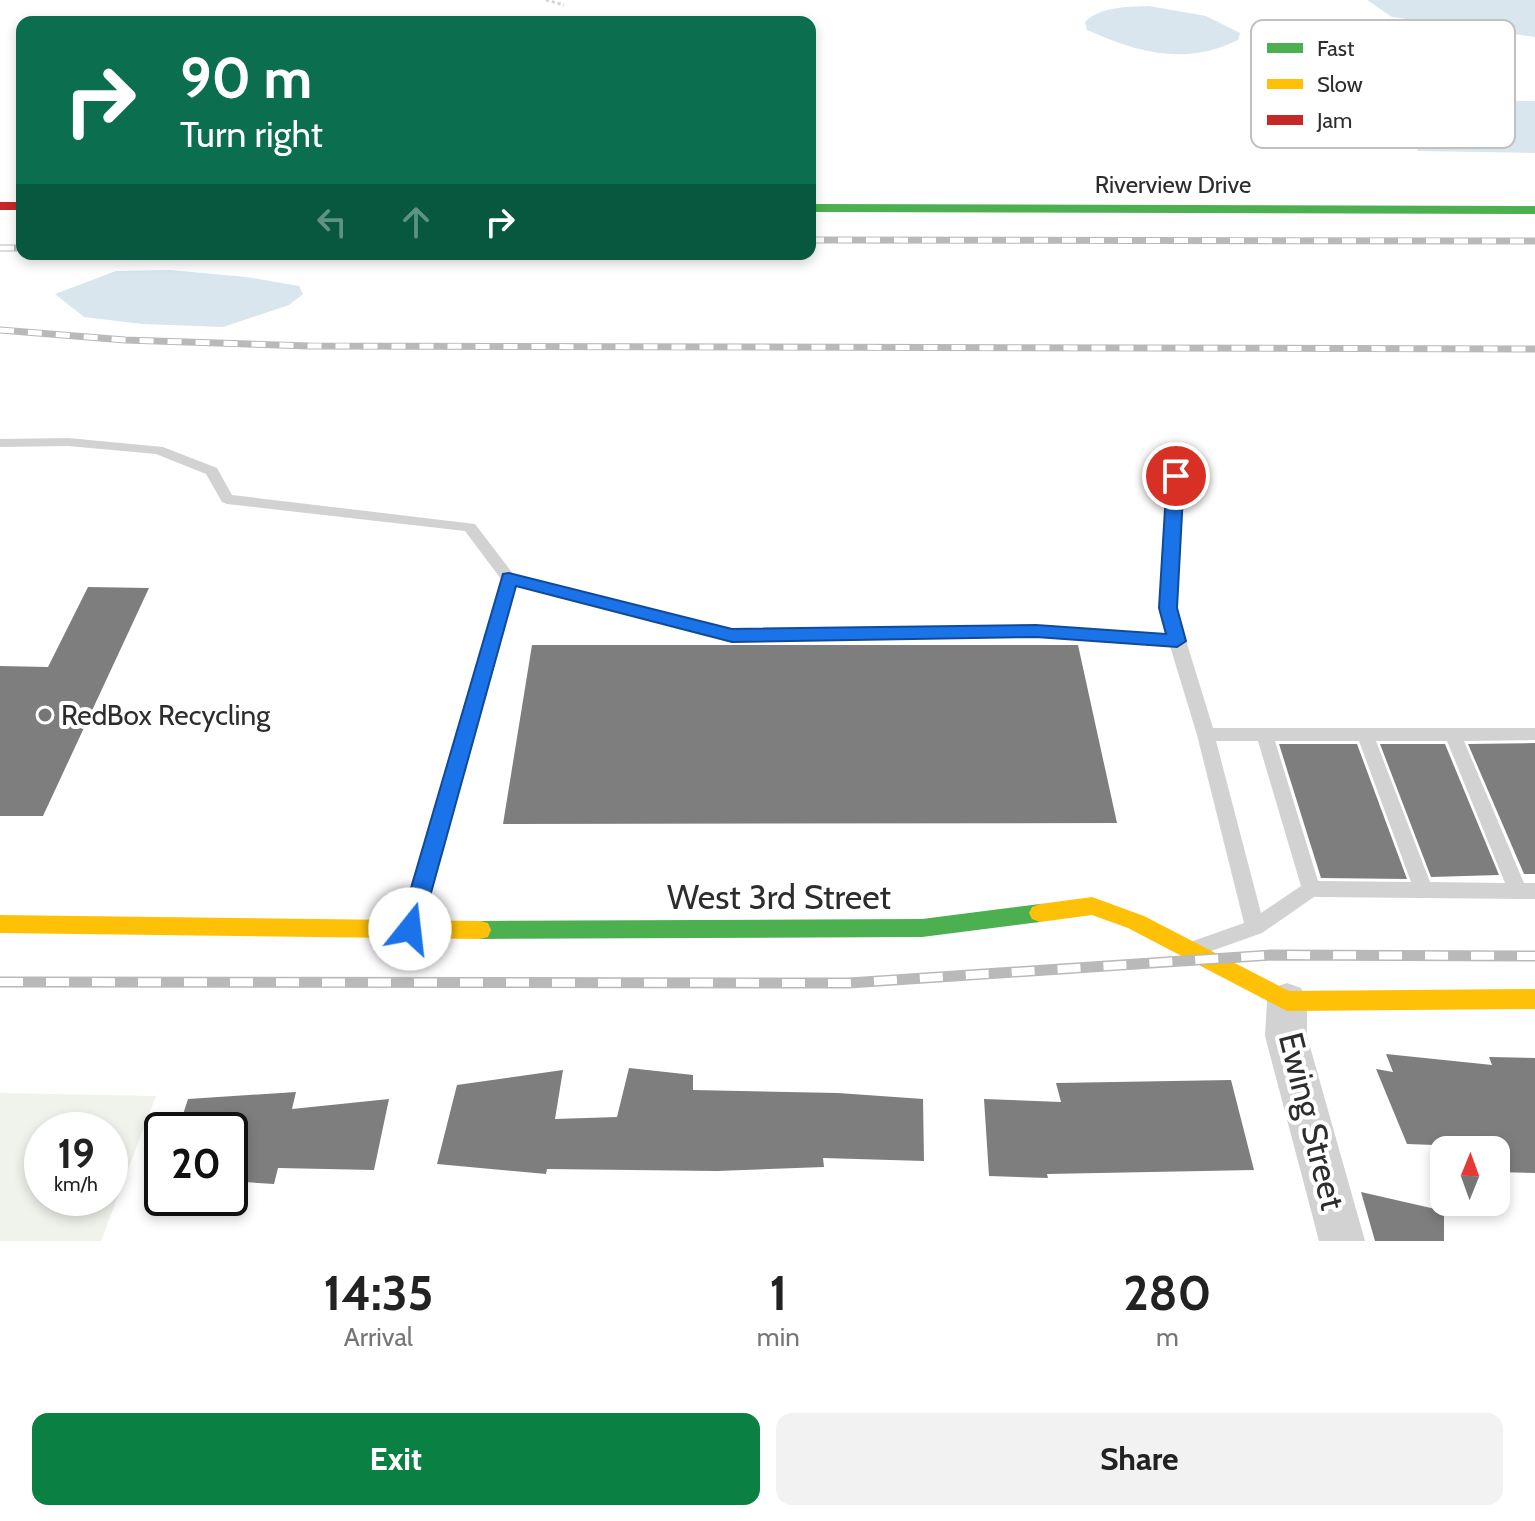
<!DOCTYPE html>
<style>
body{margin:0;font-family:Cabin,sans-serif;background:#f2f2f2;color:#222;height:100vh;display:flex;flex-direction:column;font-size:30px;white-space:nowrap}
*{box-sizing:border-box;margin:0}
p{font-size:26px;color:#767676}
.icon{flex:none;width:44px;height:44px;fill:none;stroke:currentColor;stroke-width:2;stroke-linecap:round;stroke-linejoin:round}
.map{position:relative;height:1241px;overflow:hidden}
.panel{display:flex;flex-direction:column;background:#fff;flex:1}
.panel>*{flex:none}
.banner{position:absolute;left:16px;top:16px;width:800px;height:244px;border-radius:16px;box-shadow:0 4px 12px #0003;background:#0b6e4f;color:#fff;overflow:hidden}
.needle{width:52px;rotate:1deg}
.controls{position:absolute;left:1430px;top:1136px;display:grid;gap:16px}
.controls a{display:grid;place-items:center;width:80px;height:80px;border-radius:16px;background:#fff;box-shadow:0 4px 12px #0003;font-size:40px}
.speed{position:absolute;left:24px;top:1112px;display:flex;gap:16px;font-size:40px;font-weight:700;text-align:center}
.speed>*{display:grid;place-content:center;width:104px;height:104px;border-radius:50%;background:#fff;box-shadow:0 4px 12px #0003;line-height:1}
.speed small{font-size:20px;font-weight:400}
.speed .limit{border:4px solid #111;border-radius:12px;background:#fff;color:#111}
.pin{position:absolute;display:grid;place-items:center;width:68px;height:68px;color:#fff;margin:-34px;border:4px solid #fff;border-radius:50%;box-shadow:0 2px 8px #0007}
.me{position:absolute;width:88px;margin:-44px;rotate:16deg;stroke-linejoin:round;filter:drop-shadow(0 0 6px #0008)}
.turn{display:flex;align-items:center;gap:28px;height:168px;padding:0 32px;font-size:36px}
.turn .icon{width:104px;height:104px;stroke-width:2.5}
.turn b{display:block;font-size:56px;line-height:68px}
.lanes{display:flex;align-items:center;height:76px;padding:0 32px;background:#0003;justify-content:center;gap:40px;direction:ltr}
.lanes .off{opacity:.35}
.eta{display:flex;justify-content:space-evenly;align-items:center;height:136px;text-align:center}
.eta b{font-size:48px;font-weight:800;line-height:56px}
.button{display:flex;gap:16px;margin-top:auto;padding:16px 32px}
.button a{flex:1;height:92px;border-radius:16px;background:#0b8043;color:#fff;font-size:32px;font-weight:800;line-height:92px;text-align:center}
.button a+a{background:#f2f2f2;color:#222}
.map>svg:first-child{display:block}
.green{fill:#f0f3ec;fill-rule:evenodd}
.water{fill:#dae6ee}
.building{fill:#7e7e7e}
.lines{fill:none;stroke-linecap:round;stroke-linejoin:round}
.path{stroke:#d2d2d2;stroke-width:3;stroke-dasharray:3 3;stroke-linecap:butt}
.lane{fill:#d2d2d2;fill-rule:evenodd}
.street{fill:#d2d2d2;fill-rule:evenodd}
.fast{fill:#4caf50;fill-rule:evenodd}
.slow{fill:#ffc107;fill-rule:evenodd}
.jam{fill:#c62828;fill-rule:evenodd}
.rail-far1-casing{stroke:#b9b9b9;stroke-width:7}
.rail-casing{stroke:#b9b9b9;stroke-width:11}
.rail-far1{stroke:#fff;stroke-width:5;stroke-dasharray:14;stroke-linecap:butt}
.rail{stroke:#fff;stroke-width:8;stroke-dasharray:23;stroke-linecap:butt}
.route{fill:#1a73e8;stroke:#114b97;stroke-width:2}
.poi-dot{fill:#767676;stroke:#fff;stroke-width:3}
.labels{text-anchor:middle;stroke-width:8;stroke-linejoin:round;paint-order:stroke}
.far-street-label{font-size:24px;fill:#2d2d2d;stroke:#fff}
.poi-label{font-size:28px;fill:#2d2d2d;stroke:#fff;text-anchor:start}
.near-street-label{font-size:34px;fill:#2d2d2d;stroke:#fff}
.key{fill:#fff;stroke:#c0c0c0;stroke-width:2}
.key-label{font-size:22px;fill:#2d2d2d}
</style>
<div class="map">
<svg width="1535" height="1241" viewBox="0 0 1535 1241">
<rect width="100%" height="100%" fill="#fff"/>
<path class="green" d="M 0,1093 L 156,1096 L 101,1241 L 0,1241 ZM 42,1130 L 110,1130 L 110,1198 L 42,1198 Z"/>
<g class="water">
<polygon points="1367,0 1535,0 1535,37 1392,17"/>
<path d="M 1149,6 L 1206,16 L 1240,33 L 1238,40 C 1185,66 1139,53 1087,30 L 1085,22 C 1100,6 1128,7 1149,6 Z"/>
<polygon points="1455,100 1535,101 1535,153 1417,151 1430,108"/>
<polygon points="170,270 246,277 299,286 303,294 289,305 223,327 142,324 84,317 55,294 116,271"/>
</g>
<g class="building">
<polygon points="88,587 149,588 43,816 0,816 0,666 48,667"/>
<polygon points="532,645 1078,645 1117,823 503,824"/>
<polygon points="1535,743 1535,874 1524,874 1468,744"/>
<polygon points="1279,744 1357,744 1407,879 1321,878"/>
<polygon points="1380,744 1445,744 1499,875 1431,877"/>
<polygon points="1386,1054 1492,1065 1489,1057 1535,1058 1535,1173 1496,1172 1496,1150 1437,1150 1435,1145 1407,1144 1376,1069 1393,1072"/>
<polygon points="629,1068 693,1075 693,1090 838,1093 923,1099 924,1161 823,1158 824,1167 717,1171 547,1169 546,1174 437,1164 457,1085 563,1070 555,1119 617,1117"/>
<polygon points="1231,1080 1254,1170 1047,1174 1048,1178 989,1176 984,1099 1061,1102 1056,1083"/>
<polygon points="296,1092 292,1109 389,1099 374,1170 278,1168 274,1184 230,1181 230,1130 178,1130 188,1099"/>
<polygon points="1361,1192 1444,1211 1444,1241 1375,1241"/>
</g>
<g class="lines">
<polyline class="path" points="546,0 564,5"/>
<path class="lane" d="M 68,438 L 163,447 L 217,468 L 232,495 L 475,524 L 514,575 L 732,629 L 1036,625 L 1167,635 L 1160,608 L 1169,476 L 1171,473 L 1181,473 L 1183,476 L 1176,608 L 1213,728 L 1535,728 L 1535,740 L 1464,741 L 1524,883 L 1535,883 L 1535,899 L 1314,897 L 1262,933 L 1200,955 L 1193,953 L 1190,947 L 1193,941 L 1244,923 L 1197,735 L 1170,646 L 1036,637 L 732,641 L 515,586 L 420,927 L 417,933 L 410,935 L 403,933 L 400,927 L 501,579 L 465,531 L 227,504 L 222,502 L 206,474 L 156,454 L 68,446 L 0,447 L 0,439 ZM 1216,741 L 1258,741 L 1301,886 L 1261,913 ZM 1275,741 L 1359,741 L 1411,882 L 1318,881 ZM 1376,741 L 1447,741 L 1505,883 L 1430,882 Z"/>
<polygon class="street" points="1287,983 1301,988 1307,1001 1307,1036 1365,1241 1319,1241 1265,1036 1267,1001 1273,988"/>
<g class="fast">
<polygon points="810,204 1535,206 1535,214 810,212"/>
<polygon points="1040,904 1048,907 1051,913 1048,919 1040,922 922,937 480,939 472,937 469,930 472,923 480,921 922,919"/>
</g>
<g class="slow">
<polygon points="1092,897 1144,916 1289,991 1535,989 1535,1009 1287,1011 1128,928 1092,915 1040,922 1032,919 1029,913 1032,907 1040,904"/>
<polygon points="0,915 480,921 488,923 491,930 488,937 480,939 0,933"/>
</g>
<rect class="jam" x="0" y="202" width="22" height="8"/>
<g class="rail-far1-casing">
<g id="rail-far1">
<polyline points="810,240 1535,241"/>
<polyline points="0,248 22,248"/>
<polyline points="0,330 125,340 309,346 1535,349"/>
</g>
</g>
<g class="rail-casing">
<polyline id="rail" points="0,982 849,983 1272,955 1535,956"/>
</g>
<use href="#rail-far1" class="rail-far1"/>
<use href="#rail" class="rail"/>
</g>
<polygon class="route" points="1176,471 1184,476 1177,608 1186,641 1177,647 1036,637 732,642 516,586 421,929 418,935 410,938 402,935 399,929 503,574 509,573 732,629 1036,625 1166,634 1159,608 1167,476"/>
<circle class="poi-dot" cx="45" cy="715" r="8"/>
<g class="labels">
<g class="far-street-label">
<text x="1173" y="193">Riverview Drive</text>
</g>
<g class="poi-label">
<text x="61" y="725">RedBox Recycling</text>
</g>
<g class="near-street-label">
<text x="779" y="909">West 3rd Street</text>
<text transform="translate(1312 1121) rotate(76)" y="12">Ewing Street</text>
</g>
</g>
<rect x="1251" y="20" width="264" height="128" rx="12" class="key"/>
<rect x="1267" y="43" width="36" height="10" fill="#4caf50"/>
<rect x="1267" y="79" width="36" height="10" fill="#ffc107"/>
<rect x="1267" y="115" width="36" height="10" fill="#c62828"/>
<g class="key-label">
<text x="1317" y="56">Fast</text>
<text x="1317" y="92">Slow</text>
<text x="1317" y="128">Jam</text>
</g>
</svg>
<div class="controls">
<a><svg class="needle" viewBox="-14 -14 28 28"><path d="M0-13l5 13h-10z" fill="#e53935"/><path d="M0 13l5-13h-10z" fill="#767676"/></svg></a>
</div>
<div class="speed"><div>19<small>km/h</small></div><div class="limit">20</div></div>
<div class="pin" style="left:1176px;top:476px;background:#d93025"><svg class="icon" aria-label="arrive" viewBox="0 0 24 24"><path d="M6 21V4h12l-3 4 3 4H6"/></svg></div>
<svg class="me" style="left:410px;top:929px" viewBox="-20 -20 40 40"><circle r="19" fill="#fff"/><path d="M0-13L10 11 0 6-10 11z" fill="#1a73e8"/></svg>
<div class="banner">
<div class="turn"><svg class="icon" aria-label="right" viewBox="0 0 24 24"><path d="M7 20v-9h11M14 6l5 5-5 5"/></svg><div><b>90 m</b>Turn right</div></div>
<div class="lanes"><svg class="icon off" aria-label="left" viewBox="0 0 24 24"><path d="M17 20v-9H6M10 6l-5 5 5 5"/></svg><svg class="icon off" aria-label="ahead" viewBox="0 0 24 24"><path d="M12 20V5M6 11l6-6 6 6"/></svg><svg class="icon" aria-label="right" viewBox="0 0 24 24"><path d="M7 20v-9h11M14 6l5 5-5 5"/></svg></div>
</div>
</div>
<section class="panel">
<div class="eta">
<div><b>14:35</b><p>Arrival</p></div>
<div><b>1</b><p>min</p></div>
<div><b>280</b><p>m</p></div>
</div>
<div class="button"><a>Exit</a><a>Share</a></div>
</section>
